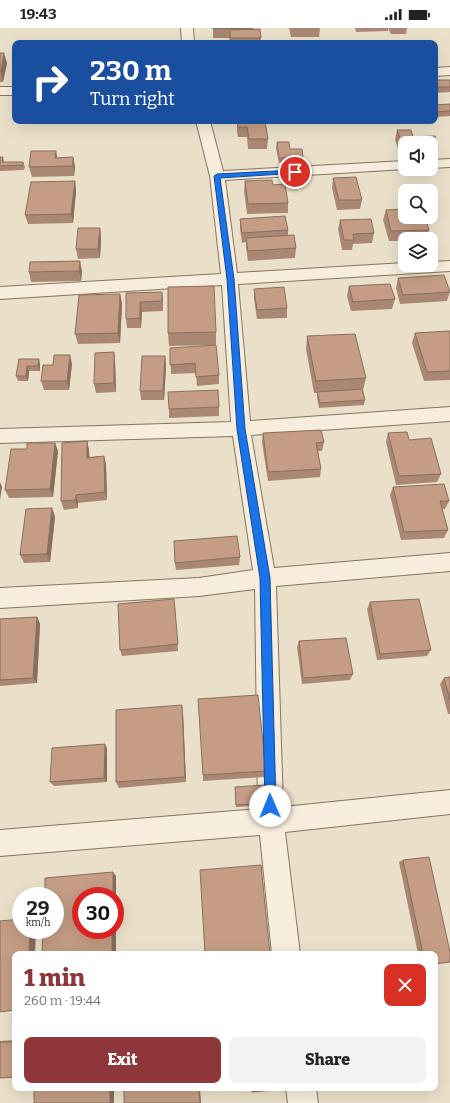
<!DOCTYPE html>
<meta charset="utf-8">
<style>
body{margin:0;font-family:Bitter,serif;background:#f2f2f2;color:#222;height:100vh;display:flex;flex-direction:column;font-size:15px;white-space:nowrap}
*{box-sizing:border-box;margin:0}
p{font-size:13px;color:#767676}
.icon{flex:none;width:22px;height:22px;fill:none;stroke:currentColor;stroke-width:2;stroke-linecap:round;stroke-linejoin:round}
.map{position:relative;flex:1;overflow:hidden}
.panel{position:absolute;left:12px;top:923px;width:426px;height:140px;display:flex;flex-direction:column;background:#fff;border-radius:8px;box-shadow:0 4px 16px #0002}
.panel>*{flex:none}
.top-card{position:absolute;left:12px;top:12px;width:426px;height:84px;border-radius:8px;box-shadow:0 4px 16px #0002;background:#1a4fa0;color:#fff;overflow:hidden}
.controls{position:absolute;left:398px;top:108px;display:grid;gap:8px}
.controls a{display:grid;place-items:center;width:40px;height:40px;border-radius:8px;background:#fff;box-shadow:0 4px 16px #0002;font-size:20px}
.speed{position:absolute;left:12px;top:859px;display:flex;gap:8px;font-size:20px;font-weight:700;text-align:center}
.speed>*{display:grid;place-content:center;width:52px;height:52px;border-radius:50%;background:#fff;box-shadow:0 4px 16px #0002;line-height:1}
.speed small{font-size:10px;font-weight:400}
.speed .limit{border:6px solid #d22;background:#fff;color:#111}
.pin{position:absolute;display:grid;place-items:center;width:34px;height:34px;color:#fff;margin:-17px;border:2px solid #fff;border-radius:50%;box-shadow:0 1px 4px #0007}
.me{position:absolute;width:44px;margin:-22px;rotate:359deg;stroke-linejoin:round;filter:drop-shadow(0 0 3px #0008)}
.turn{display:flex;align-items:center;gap:14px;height:84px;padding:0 12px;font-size:18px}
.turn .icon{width:52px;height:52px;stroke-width:2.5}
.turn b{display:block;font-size:28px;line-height:34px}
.round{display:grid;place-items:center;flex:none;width:42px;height:42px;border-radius:8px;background:#f2f2f2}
.headline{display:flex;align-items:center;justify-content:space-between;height:68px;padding:0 12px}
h1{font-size:24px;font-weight:800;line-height:30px;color:#8e3639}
.cta{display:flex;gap:8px;margin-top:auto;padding:8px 12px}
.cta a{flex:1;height:46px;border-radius:8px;background:#8e3639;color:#fff;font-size:16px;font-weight:800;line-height:46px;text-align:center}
.cta a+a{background:#f2f2f2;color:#222}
.status{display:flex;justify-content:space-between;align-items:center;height:28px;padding:0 20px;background:#fff;direction:ltr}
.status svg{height:11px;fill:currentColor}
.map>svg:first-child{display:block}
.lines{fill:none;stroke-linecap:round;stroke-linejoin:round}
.street-casing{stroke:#857360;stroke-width:2}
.street{fill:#f6eddc;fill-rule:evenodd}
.wall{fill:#a98772}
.shaded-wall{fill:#896e5c}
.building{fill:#c49d84;stroke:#896e5c}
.route{fill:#1a73e8;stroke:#114b97}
</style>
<div class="status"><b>19:43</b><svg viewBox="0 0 49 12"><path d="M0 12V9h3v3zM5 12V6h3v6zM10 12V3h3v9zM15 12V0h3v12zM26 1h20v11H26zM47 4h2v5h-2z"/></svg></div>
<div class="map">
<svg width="450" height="1075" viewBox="0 0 450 1075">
<rect width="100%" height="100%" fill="#eae0ca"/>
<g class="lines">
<g class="street-casing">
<g id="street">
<polygon points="181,0 193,0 194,15 182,15"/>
<polygon points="450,39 450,47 435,48 435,40"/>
<rect x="0" y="59" width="15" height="8"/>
<polygon points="196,93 210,93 223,143 405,133 405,141 225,152 237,245 405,235 405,237 431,237 431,234 450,233 450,243 238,256 250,393 450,379 450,393 251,407 274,540 450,525 450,543 276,558 283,779 450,762 450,786 285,804 300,926 272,926 260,807 0,828 0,802 258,781 255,561 199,568 0,580 0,560 199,550 253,542 233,408 0,415 0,401 231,394 222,257 0,271 0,259 221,246 210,148"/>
<polygon points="450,131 450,139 431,140 431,132"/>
<polygon points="286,1060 316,1060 318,1075 288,1075"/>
</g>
</g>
<use href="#street" class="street"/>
</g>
<g class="wall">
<polygon points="213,0 253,0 253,2 261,10 261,15 271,15 230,15 229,10 213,10"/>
<polygon points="289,0 320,0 319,9 291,9"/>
<polygon points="355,0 388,0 388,3 356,4"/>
<polygon points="388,0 407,0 406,6 391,6"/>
<polygon points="0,25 7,35 3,54 0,54"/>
<polygon points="435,52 450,52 450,64 435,65"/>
<polygon points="450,76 450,88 435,89 435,77"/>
<polygon points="237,94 268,111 267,121 248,121 247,109 238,109 237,104"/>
<polygon points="397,102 411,102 413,109 435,108 438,118 436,128 431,128 431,115 405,115 405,129 401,129 395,112"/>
<polygon points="277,114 290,121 303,129 303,134 279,135 276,120"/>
<polygon points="0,129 3,129 4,134 23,134 25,139 24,142 0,143"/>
<polygon points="73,129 75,139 74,148 32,149 29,139 57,130"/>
<polygon points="333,150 362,172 360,181 337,182 332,160"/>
<polygon points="75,153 76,163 73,195 28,196 25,187"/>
<polygon points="245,153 273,157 288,175 288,185 247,186 244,163"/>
<polygon points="386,182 429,202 427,211 405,211 405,213 389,213 383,192"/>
<polygon points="240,191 288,202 288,208 296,220 295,230 248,233 246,220 246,214 242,215 240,201"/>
<polygon points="340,192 374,205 372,215 353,216 352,222 342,222 338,201"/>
<polygon points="100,200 101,210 100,230 78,231 76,221"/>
<polygon points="82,243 81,253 31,254 29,244"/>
<polygon points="398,250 450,263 447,273 400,276 396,260"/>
<polygon points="349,258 395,271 392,281 351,283 347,268"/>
<polygon points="254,261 287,280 287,290 257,291 254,271"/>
<polygon points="162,264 163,283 142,284 141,300 127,300 126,291 126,265"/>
<polygon points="120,266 122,276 120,315 78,316 75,306"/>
<polygon points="450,303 450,352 424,353 412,315 415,305"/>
<polygon points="216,304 216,317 169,318 168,305"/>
<polygon points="307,308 366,350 363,362 365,372 364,377 319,380 317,369 317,365 314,365 306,321"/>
<polygon points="170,320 219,347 219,356 197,358 196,345 171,346"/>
<polygon points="114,324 115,333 116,364 96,365 94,356"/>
<polygon points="165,328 166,338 164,372 141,372 140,363"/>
<polygon points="19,331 40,336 40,343 29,343 28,353 18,353 16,348"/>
<polygon points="72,336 69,362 44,362 41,353 53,337"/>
<polygon points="219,379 219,388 169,390 169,381"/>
<polygon points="263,405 324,414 322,423 318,423 321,441 320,449 268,453 262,414"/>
<polygon points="388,405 409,412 441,446 437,454 396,457 386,414"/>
<polygon points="87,413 89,422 89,429 104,428 106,437 107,472 78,475 78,480 64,482 61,473"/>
<polygon points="55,415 58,423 53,469 9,470 5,462 27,421"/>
<polygon points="393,459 449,473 445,481 442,481 448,502 444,510 401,512 390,467"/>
<polygon points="52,480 55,489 50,534 24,535 20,527"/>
<polygon points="240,529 239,537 176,542 175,535"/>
<polygon points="370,574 431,622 427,628 377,632 367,581"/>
<polygon points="175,578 178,623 122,628 120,622"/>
<polygon points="37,589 40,596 37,655 0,658 0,591"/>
<polygon points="299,613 353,646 350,652 302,656 297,619"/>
<polygon points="450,649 450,686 448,686 440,656 444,650"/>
<polygon points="183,685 186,754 119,760 116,754"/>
<polygon points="105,716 107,721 107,754 54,758 50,754"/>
<polygon points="266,743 265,749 203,753 203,747"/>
<polygon points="235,761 268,775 267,777 236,779"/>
<polygon points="403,832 435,926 418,926 399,834"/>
<polygon points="15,1012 15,1049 0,1050 0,1013"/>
</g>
<g class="shaded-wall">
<polygon points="4,25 7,35 3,54 1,44"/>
<polygon points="56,123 58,133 55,130"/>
<polygon points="73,129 75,139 74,148 73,138"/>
<polygon points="75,153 76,163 73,195 71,186"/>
<polygon points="100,200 101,210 100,230 98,221"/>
<polygon points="80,233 82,243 81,253 79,243"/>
<polygon points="162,264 163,274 163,283 162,273"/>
<polygon points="120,266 122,276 120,315 118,305"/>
<polygon points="140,274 142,284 141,300 140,290"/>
<polygon points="114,324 115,333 116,364 114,355"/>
<polygon points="70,327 72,336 69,362 67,353"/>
<polygon points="165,328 166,338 164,372 163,363"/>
<polygon points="39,331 40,336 40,343 38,338"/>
<polygon points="27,338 29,343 28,353 26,348"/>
<polygon points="87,413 89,422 90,438 87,430"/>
<polygon points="55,415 58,423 53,469 50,461"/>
<polygon points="104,428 106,437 107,472 105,464"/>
<polygon points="0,454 2,459 0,472"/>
<polygon points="76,467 78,475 78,480 75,472"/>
<polygon points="52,480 55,489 50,534 47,526"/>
<polygon points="37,589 40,596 37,655 33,650"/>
<polygon points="182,677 183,685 186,754 185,749"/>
<polygon points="105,716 107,721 107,754 104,750"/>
<polygon points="113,844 116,848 116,926 112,926 112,902 115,902 115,868 113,868"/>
<polygon points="30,902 36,902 35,926 29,926"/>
<rect x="110" y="1060" width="4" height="15"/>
<polygon points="199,1060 200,1060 201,1075 200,1075"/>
</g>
<g class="building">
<polygon points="213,0 253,0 213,1"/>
<polygon points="260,1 261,10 230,10 230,2"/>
<polygon points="271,14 271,15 255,15"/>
<polygon points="0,25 4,25 1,44 0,44"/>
<rect x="435" y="52" width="15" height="7"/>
<polygon points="450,76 450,83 435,84 435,77"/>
<polygon points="265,93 268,111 249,111 247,99 238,99 237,94"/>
<polygon points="397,102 411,102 413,109 435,108 438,118 431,118 431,115 405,115 405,119 403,119"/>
<polygon points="277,114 289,114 290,121 302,121 303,129 279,130"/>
<polygon points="31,123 56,123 55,130 73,129 73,138 29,139"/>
<polygon points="0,129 3,129 2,134 23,134 23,137 0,138"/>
<polygon points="356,149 362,172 339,172 333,150"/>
<polygon points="272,152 273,157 285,156 288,175 248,176 245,153"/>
<polygon points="75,153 71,186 25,187 31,154"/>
<polygon points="405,181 405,189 425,189 429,202 391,203 386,182"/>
<polygon points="285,188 288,202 242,205 240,191"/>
<polygon points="371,191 374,205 353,206 354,212 344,212 340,192"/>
<polygon points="78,200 100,200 98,221 76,221"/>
<polygon points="294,207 296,220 248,223 246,210"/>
<polygon points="80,233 79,243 29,244 30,234"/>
<polygon points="444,247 450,264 403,267 398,250"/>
<polygon points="390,256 395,271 353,274 349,258"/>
<polygon points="214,258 216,304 168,305 168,259"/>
<polygon points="284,259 287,280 257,282 254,261"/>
<polygon points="162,264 162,273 140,274 140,290 126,291 126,265"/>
<polygon points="120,266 118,305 75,306 79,267"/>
<polygon points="450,303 450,343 427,344 415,305"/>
<polygon points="355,306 366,350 316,353 307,308"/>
<polygon points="216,317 219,347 196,349 195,335 170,337 170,320"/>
<polygon points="114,324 114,355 94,356 95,325"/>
<polygon points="54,327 70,327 67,353 41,353 43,337 53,337"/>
<polygon points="142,328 165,328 163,363 140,363"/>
<polygon points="19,331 39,331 38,338 27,338 26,348 16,348"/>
<polygon points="362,361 365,372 320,375 317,364"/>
<polygon points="218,362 219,379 169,381 168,364"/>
<polygon points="321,402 324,414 316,415 321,441 268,444 263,405"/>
<polygon points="407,404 409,412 431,410 441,446 399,448 388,405"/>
<polygon points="87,413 87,430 104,428 105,464 76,467 75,472 61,473 62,415"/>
<polygon points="27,415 55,415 50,461 5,462 11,421 27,421"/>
<polygon points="444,456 449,473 440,473 448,502 404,504 393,459"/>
<polygon points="52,480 47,526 20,527 26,481"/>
<polygon points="237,508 240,529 175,535 174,513"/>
<polygon points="174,571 178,616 120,622 118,576"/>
<polygon points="419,571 431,622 380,626 370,574"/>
<polygon points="37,589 33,650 0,652 0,591"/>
<polygon points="346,610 353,646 303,650 299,613"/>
<polygon points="450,649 450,672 444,650"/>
<polygon points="258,667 266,743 203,747 198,671"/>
<polygon points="182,677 185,749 116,754 116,682"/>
<polygon points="105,716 104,750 50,754 52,720"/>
<polygon points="266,757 268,775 236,777 235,759"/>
<polygon points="429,829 450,924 450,934 435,936 435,926 423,926 403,832"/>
<polygon points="261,837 270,926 205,926 200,842"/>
<polygon points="113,844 113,868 81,868 81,902 112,902 112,926 42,926 43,902 55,902 55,868 45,868 45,850"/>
<polygon points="21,891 21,902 30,902 29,926 15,926 15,982 0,984 0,893"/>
<polygon points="0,1014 15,1014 15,1049 0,1050"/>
<rect x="34" y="1060" width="76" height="15"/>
<polygon points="124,1060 199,1060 200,1075 124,1075"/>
<polygon points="251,1060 296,1060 252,1064"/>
</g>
<polygon class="route" points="295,142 298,142 298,145 220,150 234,251 245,401 270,550 276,778 274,781 270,783 267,781 265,778 260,550 237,401 227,251 214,148 217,146"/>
</svg>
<div class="controls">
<a><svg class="icon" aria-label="sound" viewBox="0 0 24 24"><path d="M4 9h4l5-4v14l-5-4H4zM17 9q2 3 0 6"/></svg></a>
<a><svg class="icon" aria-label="search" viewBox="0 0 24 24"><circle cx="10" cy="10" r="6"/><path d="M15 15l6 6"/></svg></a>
<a><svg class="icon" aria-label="layers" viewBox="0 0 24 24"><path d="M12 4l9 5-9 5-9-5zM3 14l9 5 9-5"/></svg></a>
</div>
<div class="speed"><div>29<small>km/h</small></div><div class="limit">30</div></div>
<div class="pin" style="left:295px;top:144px;background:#d93025"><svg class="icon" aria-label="arrive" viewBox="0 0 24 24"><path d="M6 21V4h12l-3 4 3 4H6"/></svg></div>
<svg class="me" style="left:270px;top:778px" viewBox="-20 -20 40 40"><circle r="19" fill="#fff"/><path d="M0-13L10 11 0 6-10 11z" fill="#1a73e8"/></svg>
<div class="top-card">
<div class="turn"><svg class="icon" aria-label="right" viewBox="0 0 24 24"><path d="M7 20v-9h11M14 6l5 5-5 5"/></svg><div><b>230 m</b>Turn right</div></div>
</div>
<section class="panel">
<div class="headline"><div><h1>1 min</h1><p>260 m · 19:44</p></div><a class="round" style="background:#d93025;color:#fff"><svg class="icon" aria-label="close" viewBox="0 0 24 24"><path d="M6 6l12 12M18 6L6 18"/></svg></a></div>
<div class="cta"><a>Exit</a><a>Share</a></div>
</section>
</div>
